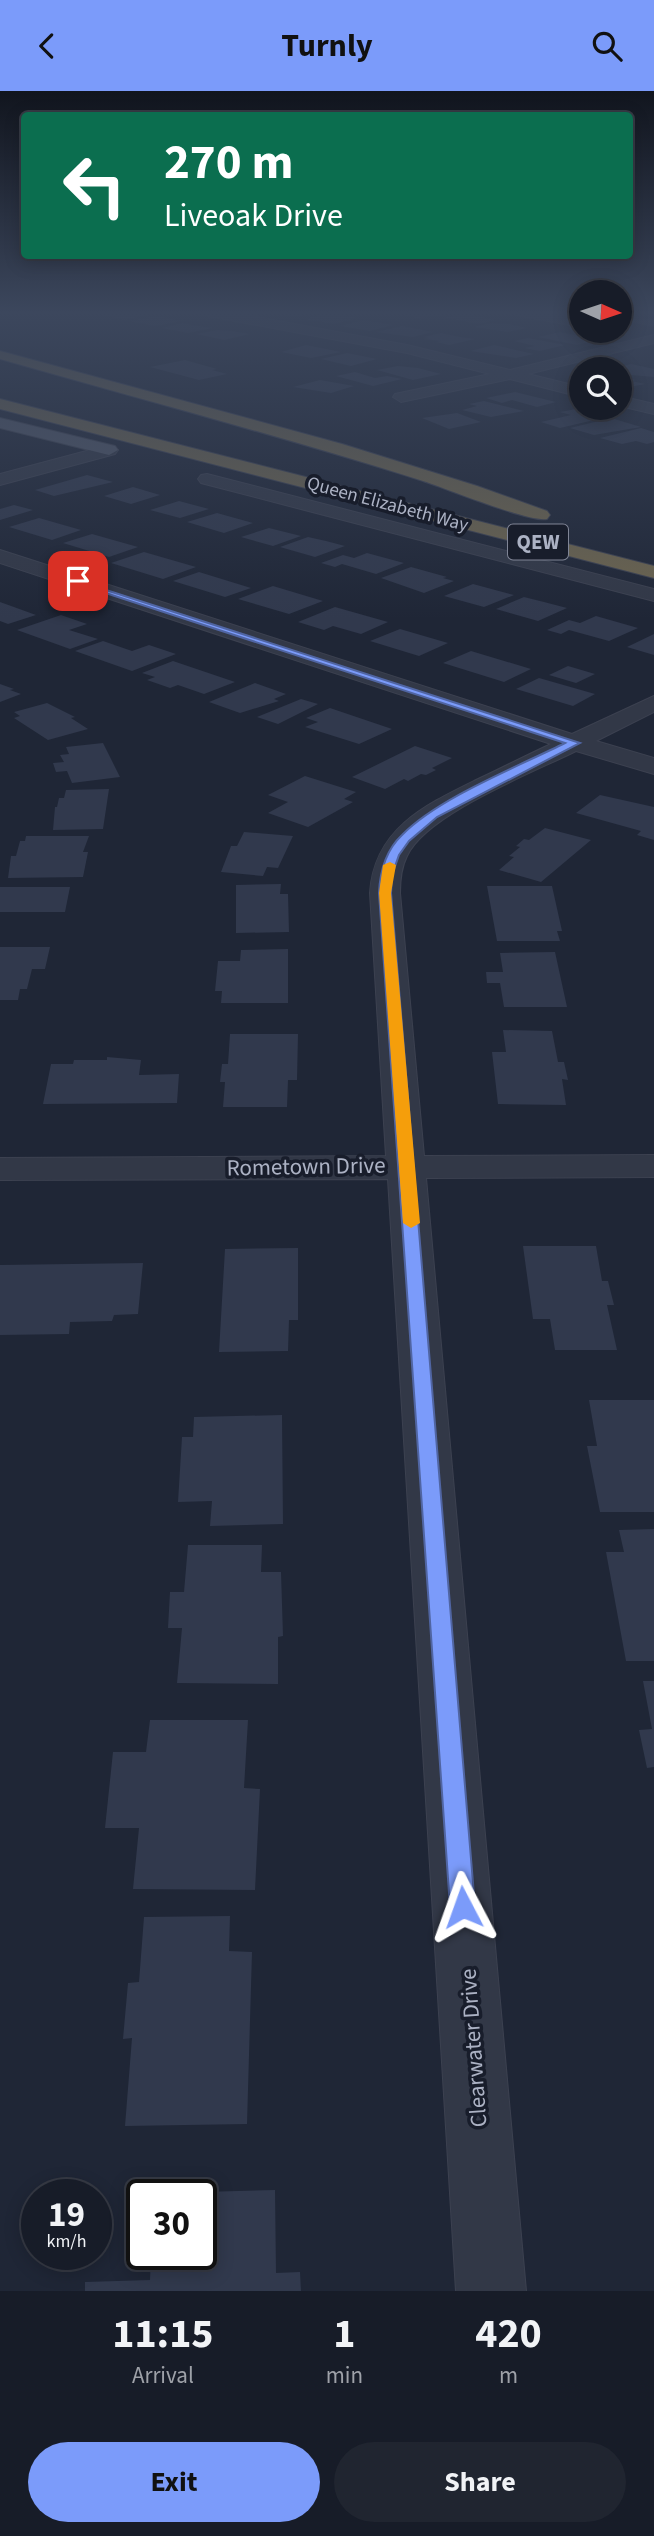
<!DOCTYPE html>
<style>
body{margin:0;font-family:"Source Sans 3",sans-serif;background:#202530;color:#f1f3f6;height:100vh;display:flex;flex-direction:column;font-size:26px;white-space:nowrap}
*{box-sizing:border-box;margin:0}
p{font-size:23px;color:#9ea1a8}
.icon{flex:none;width:38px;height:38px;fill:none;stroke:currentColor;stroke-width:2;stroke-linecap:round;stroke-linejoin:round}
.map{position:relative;height:2200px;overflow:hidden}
.drawer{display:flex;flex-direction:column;background:#171c28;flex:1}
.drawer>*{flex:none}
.banner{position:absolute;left:21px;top:21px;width:612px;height:147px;border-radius:7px;box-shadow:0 4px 18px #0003,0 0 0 2px #363a45;background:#0b6e4f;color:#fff;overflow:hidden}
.needle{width:46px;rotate:93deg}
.tools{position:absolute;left:569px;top:189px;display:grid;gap:14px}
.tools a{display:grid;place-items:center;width:63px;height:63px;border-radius:50%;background:#171c28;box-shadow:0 4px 18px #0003,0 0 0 2px #363a45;font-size:35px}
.speed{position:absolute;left:21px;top:2088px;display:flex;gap:14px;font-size:35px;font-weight:700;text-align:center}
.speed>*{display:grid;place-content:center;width:91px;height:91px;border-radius:50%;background:#171c28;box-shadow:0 4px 18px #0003,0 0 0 2px #363a45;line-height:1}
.speed small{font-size:18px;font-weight:400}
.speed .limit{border:4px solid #111;border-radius:10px;background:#fff;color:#111}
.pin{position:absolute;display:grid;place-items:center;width:60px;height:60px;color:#fff;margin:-30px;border-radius:14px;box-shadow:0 4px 10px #0006}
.me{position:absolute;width:77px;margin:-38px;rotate:356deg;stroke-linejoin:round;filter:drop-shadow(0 0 5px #0008)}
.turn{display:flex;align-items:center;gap:24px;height:147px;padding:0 28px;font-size:32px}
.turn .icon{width:91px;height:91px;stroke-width:2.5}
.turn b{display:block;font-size:49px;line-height:60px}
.eta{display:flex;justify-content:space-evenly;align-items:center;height:119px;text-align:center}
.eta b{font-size:42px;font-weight:700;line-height:49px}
.primary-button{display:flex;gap:14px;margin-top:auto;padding:14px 28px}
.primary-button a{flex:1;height:80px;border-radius:42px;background:#7b9bfa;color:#111;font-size:28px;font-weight:700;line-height:80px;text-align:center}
.primary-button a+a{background:#202530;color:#f1f3f6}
header{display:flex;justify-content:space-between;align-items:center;height:91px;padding:0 28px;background:#7b9bfa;color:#111;font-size:32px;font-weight:700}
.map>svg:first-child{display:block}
.building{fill:#31394d}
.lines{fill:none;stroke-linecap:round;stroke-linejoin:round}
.minor-casing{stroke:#3c4150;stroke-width:2}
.major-casing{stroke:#3c4150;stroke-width:2}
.highway-casing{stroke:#3d4251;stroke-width:2}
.minor{fill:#323847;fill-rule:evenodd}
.major{fill:#505767;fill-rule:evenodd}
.highway{fill:#6d654f;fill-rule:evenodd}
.route{fill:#7b9bfa;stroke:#5065a2;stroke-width:2}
.slow{fill:#f59e0b}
.labels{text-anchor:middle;stroke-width:7;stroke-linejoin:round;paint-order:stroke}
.far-street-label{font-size:19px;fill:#acb2c4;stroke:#181d2b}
.shield{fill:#181d2b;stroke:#808596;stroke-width:2}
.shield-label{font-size:21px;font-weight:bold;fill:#acb2c4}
.street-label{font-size:23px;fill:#acb2c4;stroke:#181d2b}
</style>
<header><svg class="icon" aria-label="back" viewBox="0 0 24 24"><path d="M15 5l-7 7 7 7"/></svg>Turnly<svg class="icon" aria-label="search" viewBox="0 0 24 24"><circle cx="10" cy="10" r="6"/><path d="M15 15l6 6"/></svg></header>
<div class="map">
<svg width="654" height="2200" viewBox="0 0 654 2200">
<rect width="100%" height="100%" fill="#1f2636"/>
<g class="building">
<polygon points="117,220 141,222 150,223 125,229 100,223"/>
<polygon points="271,220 316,220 316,221 295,226"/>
<polygon points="414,220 442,220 457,223 417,227 399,223"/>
<polygon points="328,222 357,227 334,233 305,228"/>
<polygon points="465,223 496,229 479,233 452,228 437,228"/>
<polygon points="155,225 168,227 182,230 155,235 129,230"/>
<polygon points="635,226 654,228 654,236 621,229"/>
<polygon points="364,229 393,234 370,240 340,235"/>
<polygon points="182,232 192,234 213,237 188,242 162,237"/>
<polygon points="491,232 509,233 527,237 508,241 474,236"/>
<polygon points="402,235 433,241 413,246 376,241"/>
<polygon points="217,239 232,240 250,243 224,249 196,243"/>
<polygon points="560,241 583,246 579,247 594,250 577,254 538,246"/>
<polygon points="441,242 460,246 475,248 449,254 436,251 441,250 423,248 429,247 423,246"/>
<polygon points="528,247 565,254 540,260 524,257 535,255 514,250"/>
<polygon points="306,254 341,261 311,267 281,261"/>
<polygon points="494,254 534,263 516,267 470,260"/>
<polygon points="347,262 377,268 351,275 321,268"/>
<polygon points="185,269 217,278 212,279 227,283 199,289 150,276"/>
<polygon points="631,273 654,278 654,286 631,284 620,282 620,278 613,278"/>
<polygon points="398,275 418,277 441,283 413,289 377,279"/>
<polygon points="355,281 375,287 387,285 402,288 373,295 336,285"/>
<polygon points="620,285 636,289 632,290 645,293 630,296 620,294"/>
<polygon points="320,289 354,295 331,302 293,296"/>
<polygon points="515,301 556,311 537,316 512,309 502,312 486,307"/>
<polygon points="484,310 524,320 491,326 462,319 477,315 469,313"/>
<polygon points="576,318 607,326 560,337 541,331 571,324 560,321"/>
<polygon points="457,322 481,331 449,338 422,327"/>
<polygon points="611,327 641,336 594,344 570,337"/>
<polygon points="641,337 654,341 654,351 647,353 636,350 622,353 600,347"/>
<polygon points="87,384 113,391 54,405 35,399"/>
<polygon points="133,396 160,404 131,413 104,405"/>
<polygon points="179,410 209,418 180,427 150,419"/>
<polygon points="14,414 33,419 0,429 0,418"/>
<polygon points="217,422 253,432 224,442 187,431"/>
<polygon points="39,427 81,439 52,449 9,436"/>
<polygon points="269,437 301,445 273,455 241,446"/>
<polygon points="92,443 138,456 109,466 63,452"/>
<polygon points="308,446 326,450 345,455 315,466 280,456"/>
<polygon points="144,461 196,476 163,488 111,472"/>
<polygon points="367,462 404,472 376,483 342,473 335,476 321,472 343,464 354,467"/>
<polygon points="411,476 447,486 443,487 454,490 424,502 381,487"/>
<polygon points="199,481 251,497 225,506 173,490"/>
<polygon points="473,493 514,504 484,516 444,505"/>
<polygon points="273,495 323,510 289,523 238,508"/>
<polygon points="524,506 544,511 567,517 538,530 496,518"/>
<polygon points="0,511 36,524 8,533 0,530"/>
<polygon points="335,516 388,531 361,543 333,535 324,539 298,531"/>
<polygon points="61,524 87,533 69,539 98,548 70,558 17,539"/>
<polygon points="596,525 638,537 609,550 569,539 561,543 547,539 569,529 580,532"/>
<polygon points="400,538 448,552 419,565 370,550"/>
<polygon points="654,543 654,564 627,556"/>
<polygon points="103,550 132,560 149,554 176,563 132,580 75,560"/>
<polygon points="471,560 531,578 504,591 443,572"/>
<polygon points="173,570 235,591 204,603 178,594 170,597 147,589 155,586 142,582"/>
<polygon points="568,575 595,583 576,592 549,584"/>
<polygon points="539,587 595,603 573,615 516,598"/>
<polygon points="255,592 286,603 274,608 279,610 240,622 209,611"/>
<polygon points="0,593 14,598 10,599 21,603 0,611"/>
<polygon points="301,608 318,613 278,633 257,626"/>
<polygon points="47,612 75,626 71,627 88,638 48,649 14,627 20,625 14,621"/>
<polygon points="330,617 392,638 359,653 305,636 318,631 306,627"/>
<polygon points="103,652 120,686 72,692 67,680 56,681 53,672 64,671 60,664 69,663 66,656"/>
<polygon points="415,655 452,667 432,677 436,679 426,684 421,683 408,690 404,688 385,698 352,686"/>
<polygon points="305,685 356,701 344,708 353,711 308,736 268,722 288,711 268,704"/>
<polygon points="109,698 103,738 53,739 55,716 57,716 59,707 64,707 66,699"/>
<polygon points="600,704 654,716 654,749 637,744 641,740 576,722"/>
<polygon points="545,737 591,749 541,791 499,779 514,766 509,765 520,756 516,755 524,748 529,749"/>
<polygon points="244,741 293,745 278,777 267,776 263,785 221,781 231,755 237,755"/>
<polygon points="26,745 89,745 83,761 88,761 83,786 8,787 11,765 16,765 20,750 25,750"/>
<polygon points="281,793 280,803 288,803 289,841 236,842 236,794"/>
<polygon points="487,795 552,795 562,840 557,840 560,850 497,850"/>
<polygon points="0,796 70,796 65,821 0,821"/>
<polygon points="0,856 50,856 45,878 32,878 27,898 20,898 18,909 0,909"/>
<polygon points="288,858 288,912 221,912 222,900 215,900 218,870 240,870 241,859"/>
<polygon points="555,861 567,916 504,916 500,892 487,892 486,881 503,881 500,862"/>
<polygon points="503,939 552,940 558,971 564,971 568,989 562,988 566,1014 498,1013 492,961 506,961"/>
<polygon points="230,943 298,943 297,989 288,989 287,1016 223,1016 225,991 220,991 222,973 228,973"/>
<polygon points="107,966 141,969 139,984 179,983 177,1012 43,1013 51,973 73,973 74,969 107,969"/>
<polygon points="523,1155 596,1155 602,1190 608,1190 614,1214 607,1214 617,1259 555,1259 550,1228 533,1228"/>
<polygon points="298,1157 298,1229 289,1229 288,1260 219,1261 225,1158"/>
<polygon points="143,1172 138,1223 114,1224 112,1230 70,1231 69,1243 0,1244 0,1174"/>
<polygon points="589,1309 654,1309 654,1421 600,1421 587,1355 597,1355"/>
<polygon points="282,1324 283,1433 210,1435 212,1410 178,1411 182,1346 193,1346 194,1326"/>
<polygon points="654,1438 654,1570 626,1570 606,1461 624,1461 619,1439"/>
<polygon points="188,1454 262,1454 261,1481 281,1481 283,1545 278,1546 278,1593 177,1592 182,1537 168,1537 170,1501 184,1501"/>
<polygon points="643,1590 654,1590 654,1676 647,1677 639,1639 652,1638"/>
<polygon points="150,1629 248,1629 244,1697 260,1698 255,1799 133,1798 139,1737 105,1737 113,1661 146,1661"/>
<polygon points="230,1825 229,1860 252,1861 247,2033 125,2035 132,1947 123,1948 128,1892 139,1891 144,1826"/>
<polygon points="275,2099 276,2182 300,2181 301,2200 85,2200 85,2191 150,2189 151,2163 201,2163 201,2101"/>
</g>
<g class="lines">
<g class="minor-casing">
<g id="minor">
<polygon points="196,220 224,220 407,254 510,279 654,244 654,252 528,283 581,296 581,306 510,288 401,311 393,306 395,303 490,283 407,262 203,224"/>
<polygon points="509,220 538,220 581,228 581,236 516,224"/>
<polygon points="620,305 654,313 654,323 620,315"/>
<polygon points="109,354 118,359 115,363 0,394 0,383"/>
<polygon points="207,383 654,498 654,510 201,392 198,388 201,384"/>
<path d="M 0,459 L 572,643 L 654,605 L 654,621 L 596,650 L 654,667 L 654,683 L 576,660 C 534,681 426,723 407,765 C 401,777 400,789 400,802 L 424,1065 L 654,1064 L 654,1086 L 426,1087 L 526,2200 L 456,2200 L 388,1088 L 0,1089 L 0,1067 L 386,1065 L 370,802 C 374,739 423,715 474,690 C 500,678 525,665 551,653 L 0,472 Z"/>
</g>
</g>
<g class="major-casing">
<polygon id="major" points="0,327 115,355 118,359 109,364 0,337"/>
</g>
<g class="highway-casing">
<g id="highway">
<path d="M 0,260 L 342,353 L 477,395 L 547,420 L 550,424 L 547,428 C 530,432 443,396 420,389 C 281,345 140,308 0,268 Z"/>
<polygon points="0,308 654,475 654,487 0,318"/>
</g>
</g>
<use href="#minor" class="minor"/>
<use href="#major" class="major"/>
<use href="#highway" class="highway"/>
</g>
<linearGradient id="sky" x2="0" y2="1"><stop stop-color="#11151e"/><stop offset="0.42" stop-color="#3c475d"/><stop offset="1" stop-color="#3c475d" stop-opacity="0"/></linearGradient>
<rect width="654" height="528" fill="url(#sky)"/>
<path class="route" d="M 75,489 L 580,652 L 437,726 L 409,750 L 399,764 L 392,784 L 391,802 L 475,1816 L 471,1824 L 463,1827 L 454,1824 L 450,1816 L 379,802 C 380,780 386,759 402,744 C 438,707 517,676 565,652 L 75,492 Z"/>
<polygon class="slow" points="390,771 396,774 391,802 420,1132 411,1137 403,1132 379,802 383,774"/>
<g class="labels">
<g class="far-street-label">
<text transform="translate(388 412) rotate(15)" y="7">Queen Elizabeth Way</text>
</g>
<rect class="shield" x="508" y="433.5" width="60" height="35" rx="5"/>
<g class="shield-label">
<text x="538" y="458">QEW</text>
</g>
<g class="street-label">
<text transform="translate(306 1075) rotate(-1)" y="8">Rometown Drive</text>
<text transform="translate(473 1957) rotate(-94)" y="8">Clearwater Drive</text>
</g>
</g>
</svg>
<div class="tools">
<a><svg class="needle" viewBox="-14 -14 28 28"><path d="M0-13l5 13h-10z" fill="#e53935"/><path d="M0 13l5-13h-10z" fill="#9ea1a8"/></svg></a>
<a><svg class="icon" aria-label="search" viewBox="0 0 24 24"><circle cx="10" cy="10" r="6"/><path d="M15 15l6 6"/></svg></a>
</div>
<div class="speed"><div>19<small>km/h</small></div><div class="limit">30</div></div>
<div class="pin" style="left:78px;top:490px;background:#d93025"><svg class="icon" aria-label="arrive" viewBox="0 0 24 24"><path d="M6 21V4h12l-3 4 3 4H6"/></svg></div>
<svg class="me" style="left:463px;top:1816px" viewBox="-20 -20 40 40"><path d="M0-17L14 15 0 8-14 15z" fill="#7b9bfa" stroke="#fff" stroke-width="4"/></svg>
<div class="banner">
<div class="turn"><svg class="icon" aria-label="left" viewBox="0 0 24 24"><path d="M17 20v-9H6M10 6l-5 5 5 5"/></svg><div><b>270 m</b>Liveoak Drive</div></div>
</div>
</div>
<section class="drawer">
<div class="eta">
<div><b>11:15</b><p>Arrival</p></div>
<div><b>1</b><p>min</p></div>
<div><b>420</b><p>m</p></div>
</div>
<div class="primary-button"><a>Exit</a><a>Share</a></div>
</section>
